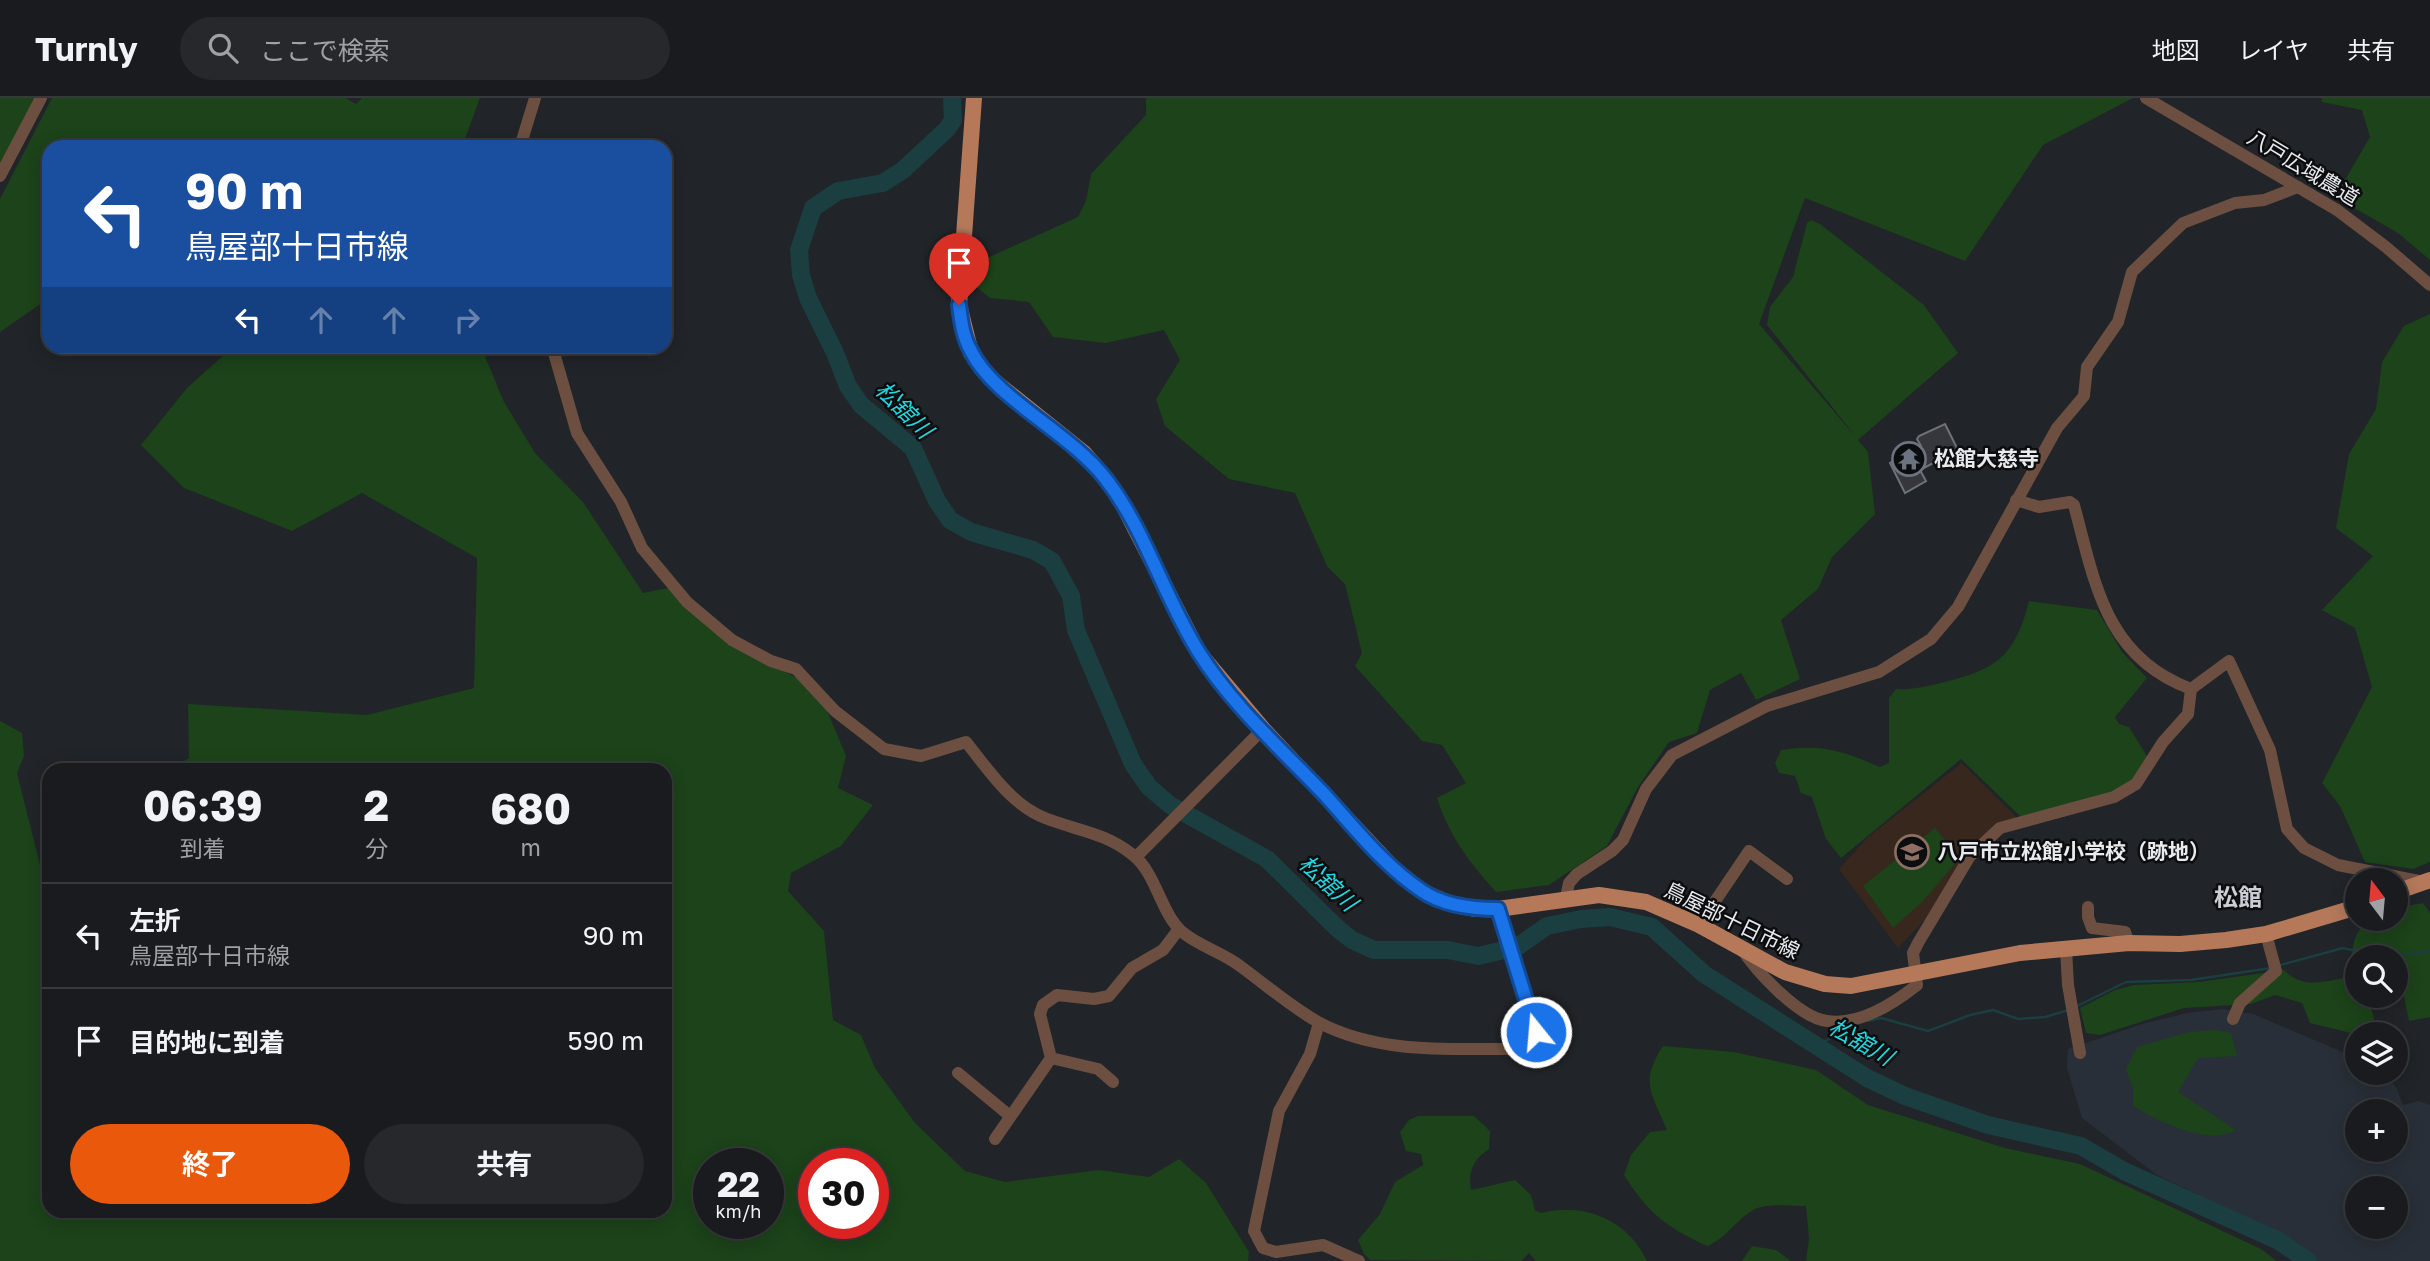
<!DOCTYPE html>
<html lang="ja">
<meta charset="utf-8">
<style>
body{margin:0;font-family:"Golos Text","Noto Sans JP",sans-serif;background:#26282b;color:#f1f3f6;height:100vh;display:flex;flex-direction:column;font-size:26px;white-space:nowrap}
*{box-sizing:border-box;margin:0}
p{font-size:23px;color:#9fa1a4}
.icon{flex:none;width:38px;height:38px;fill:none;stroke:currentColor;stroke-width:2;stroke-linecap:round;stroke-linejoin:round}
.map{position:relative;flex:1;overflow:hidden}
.side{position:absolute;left:42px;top:665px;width:630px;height:455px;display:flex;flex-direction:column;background:#191b1e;border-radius:21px;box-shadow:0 4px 18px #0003,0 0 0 2px #37393c}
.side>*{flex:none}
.guide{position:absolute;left:42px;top:42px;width:630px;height:214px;border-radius:21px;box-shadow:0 4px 18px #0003,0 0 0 2px #37393c;background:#1a4fa0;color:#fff;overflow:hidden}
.needle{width:46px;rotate:344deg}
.controls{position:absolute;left:2345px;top:770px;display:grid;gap:14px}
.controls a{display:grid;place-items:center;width:63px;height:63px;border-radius:50%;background:#191b1e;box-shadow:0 4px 18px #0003,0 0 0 2px #37393c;font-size:35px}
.speed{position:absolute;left:693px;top:1050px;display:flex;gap:14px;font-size:35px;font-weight:700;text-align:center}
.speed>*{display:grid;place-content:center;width:91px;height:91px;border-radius:50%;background:#191b1e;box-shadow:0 4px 18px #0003,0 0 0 2px #37393c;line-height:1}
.speed small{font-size:18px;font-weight:400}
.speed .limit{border:10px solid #d22;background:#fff;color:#111}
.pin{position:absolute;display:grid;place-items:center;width:60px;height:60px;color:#fff;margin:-72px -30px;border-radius:50% 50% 50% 0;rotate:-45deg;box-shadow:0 0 7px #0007}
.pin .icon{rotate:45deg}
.me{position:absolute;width:77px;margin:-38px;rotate:343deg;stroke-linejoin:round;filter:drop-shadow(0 0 5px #0008)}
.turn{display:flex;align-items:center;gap:24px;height:147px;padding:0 28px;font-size:32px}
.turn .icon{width:91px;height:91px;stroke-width:2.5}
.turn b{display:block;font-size:49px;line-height:60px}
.lanes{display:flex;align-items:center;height:66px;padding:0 28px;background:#0003;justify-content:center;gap:35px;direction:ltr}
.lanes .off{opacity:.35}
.eta{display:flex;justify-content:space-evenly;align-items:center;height:119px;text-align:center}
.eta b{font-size:42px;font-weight:700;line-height:49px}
.button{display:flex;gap:14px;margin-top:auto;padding:14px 28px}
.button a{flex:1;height:80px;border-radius:42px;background:#ea580c;color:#fff;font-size:28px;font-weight:700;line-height:80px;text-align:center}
.button a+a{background:#26282b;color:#f1f3f6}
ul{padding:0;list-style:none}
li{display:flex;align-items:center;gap:21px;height:105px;padding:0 28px;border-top:2px solid #37393c}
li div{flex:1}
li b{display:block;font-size:26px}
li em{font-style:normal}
header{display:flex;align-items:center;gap:42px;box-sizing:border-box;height:98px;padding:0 35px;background:#191b1e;border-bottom:2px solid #37393c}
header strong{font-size:33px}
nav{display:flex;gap:38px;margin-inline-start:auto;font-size:24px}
.search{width:490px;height:63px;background:#26282b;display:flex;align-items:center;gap:18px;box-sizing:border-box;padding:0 24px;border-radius:38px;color:#9fa1a4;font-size:26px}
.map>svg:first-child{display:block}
.built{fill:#292f38;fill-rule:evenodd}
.education{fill:#37271d}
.green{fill:#1c431a;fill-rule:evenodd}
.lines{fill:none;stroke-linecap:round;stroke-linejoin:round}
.stream{stroke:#1b3e40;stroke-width:2.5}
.river{stroke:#1b3e40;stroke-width:18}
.building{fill:#35373c;stroke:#6e7176;stroke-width:2}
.minor{stroke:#6c4f40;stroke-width:12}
.major{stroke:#b5795a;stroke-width:16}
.route-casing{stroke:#114b97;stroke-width:18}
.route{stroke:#1a73e8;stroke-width:12}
.labels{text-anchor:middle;stroke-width:5;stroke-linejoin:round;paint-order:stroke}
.street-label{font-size:21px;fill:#e8eaed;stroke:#0c0d0f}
.poi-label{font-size:21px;font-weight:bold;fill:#e8eaed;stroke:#0c0d0f;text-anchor:start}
.water-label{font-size:23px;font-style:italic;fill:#20d8e1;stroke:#0c0d0f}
.quarter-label{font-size:24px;font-weight:bold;fill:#cacdd3;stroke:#0c0d0f}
</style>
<header>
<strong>Turnly</strong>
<div class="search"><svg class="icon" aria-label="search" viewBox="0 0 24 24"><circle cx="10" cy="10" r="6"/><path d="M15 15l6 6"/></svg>ここで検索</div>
<nav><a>地図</a><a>レイヤ</a><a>共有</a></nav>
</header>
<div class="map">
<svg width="2430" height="1163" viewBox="0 0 2430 1163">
<rect width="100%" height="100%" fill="#212428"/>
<path class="built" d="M 2223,911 L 2253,916 L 2357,960 L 2357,975 L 2385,975 L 2397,991 L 2403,1007 L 2419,1003 L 2430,1007 L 2430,1163 L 2315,1163 L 2297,1144 L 2157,1077 L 2082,1020 L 2067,970 L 2068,951 L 2142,926 L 2187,915 ZM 2357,1013 L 2396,1013 L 2396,1052 L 2357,1052 ZM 2357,1090 L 2396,1090 L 2396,1129 L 2357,1129 Z"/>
<polygon class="education" points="1962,665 2017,720 2001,725 1937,809 1898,850 1839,771 1868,739"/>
<g class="green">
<polygon points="0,0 35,0 0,66"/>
<polygon points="52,0 346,0 356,6 362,0 480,0 462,49 49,49 49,200 0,234 0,101"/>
<path d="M 1146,0 L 2133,0 L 2043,47 L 1965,163 L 1805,100 L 1759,226 L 1856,339 L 1767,227 L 1770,209 L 1793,179 L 1807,125 L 1811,122 L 1820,126 L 1924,207 L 1958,255 L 1858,342 L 1868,354 L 1875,416 L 1832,459 L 1818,491 L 1781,522 L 1800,581 L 1756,602 L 1741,575 L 1710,592 L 1697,635 L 1669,644 L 1638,689 L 1607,748 L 1549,787 L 1496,794 C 1470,765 1449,738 1437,700 L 1466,685 L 1442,647 L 1422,643 L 1355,568 L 1362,555 L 1345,486 L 1327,468 L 1295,395 L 1229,381 L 1165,328 L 1156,301 L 1180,262 L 1164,232 L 1106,245 L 1053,239 L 1029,204 L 990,200 L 974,187 L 974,166 L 1078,119 L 1086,103 L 1091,76 L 1146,17 Z"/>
<polygon points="2322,0 2430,0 2430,162 2398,135 2335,99 2370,39 2362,12 2322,4"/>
<polygon points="2430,216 2430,764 2413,771 2365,764 2340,708 2322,685 2372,589 2355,530 2322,512 2373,458 2336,430 2349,356 2376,311 2382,264 2404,228"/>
<path d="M 233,249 L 481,249 L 504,304 L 535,355 L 583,404 L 643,495 L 668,490 L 784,573 L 802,583 L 824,605 L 846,658 L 838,690 L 873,707 L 841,748 L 791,775 L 788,793 L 824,833 L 833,922 L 861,937 L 875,970 L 915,1025 L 965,1073 L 1005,1084 L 1099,1072 L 1149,1079 L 1179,1061 L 1206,1085 L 1249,1154 L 1248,1163 L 0,1163 L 0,623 L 22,635 L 24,658 L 17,675 L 41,771 L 49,774 L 49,1113 L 665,1113 L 665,672 L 168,672 L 189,660 L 188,606 L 367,617 L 474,590 L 477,460 L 362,395 L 292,433 L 184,390 L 141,347 L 187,290 ZM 709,1066 L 768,1066 L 768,1125 L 709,1125 ZM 814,1066 L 873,1066 L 873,1125 L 814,1125 Z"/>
<path d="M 2029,503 L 2097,512 L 2122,554 L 2147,580 L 2115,619 L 2119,626 L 2129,629 L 2148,660 L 2130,684 L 2106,697 L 2021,719 L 1961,661 L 1841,760 L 1826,741 L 1812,699 L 1801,695 L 1795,678 L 1779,675 L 1775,665 L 1781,652 C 1822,646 1843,653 1880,669 L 1889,665 L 1889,600 L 1896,591 C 1913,592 1928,588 1945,584 C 1997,571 2015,558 2029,503 Z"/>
<polygon points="1935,730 1960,760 1923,803 1893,830 1863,788"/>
<path d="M 2423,805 L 2430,815 L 2430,919 L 2409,923 L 2402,889 L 2396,891 L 2396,859 L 2357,859 L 2357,898 L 2373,898 L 2369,900 L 2377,934 L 2351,935 L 2310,925 L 2302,905 L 2275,897 L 2251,906 L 2184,910 L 2100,937 L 2086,935 L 2080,910 L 2115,892 L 2134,887 L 2199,884 L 2284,872 C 2303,892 2325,883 2350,879 C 2354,841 2350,821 2396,821 L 2396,810 Z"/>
<path d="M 2216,932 L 2231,935 L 2237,958 L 2198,960 L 2178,994 L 2236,1032 C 2209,1049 2158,1023 2133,1008 L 2133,991 L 2126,971 L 2137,949 L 2189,934 Z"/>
<path d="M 1663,948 L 1734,954 L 1816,972 L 1868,1007 L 2005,1050 L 2080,1066 L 2261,1151 L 2277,1163 L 1806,1163 L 1809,1140 L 1806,1108 C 1792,1108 1768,1105 1755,1111 C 1736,1121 1727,1140 1707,1148 C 1666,1129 1648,1115 1624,1077 L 1631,1057 L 1650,1034 L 1667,1032 C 1652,995 1639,985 1663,948 Z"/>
<path d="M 1418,1018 L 1474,1018 L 1490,1033 L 1489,1051 C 1473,1062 1468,1073 1471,1092 L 1515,1082 L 1531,1097 L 1535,1112 L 1541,1115 C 1585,1104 1628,1122 1647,1163 L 1536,1163 L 1529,1155 L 1521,1163 L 1370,1162 L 1364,1156 L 1358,1142 L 1380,1116 L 1395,1084 L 1423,1067 L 1421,1056 L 1406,1053 L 1400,1034 L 1409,1022 Z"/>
<polygon points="1752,1148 1776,1152 1791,1163 1742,1163"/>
</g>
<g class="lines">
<g class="stream">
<polyline points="2392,859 2430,853"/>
<polyline points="2277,868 2343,850 2382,859"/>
<polyline points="2075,909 2126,884 2191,882 2271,870"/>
<polyline points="1868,923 1881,920 1928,933 1970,917 1993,912 2018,921 2045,919 2069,912"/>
<polyline points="1821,951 1825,943 1855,927"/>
</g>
<polyline class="river" points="952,0 953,22 947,31 903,72 883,85 838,93 813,110 799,152 801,177 808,200 835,255 848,288 861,307 913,350 937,403 950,422 971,434 1033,452 1052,463 1071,498 1076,532 1133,666 1149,689 1170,707 1267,761 1337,830 1352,842 1374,852 1448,852 1478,858 1517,849 1547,828 1581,821 1610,819 1652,829 1704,876 1867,980 1905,998 1988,1027 2081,1048 2124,1073 2279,1143 2308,1163"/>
</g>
<polygon class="building" points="1945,326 1958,352 1920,372 1926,383 1905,395 1890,365 1921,348 1917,341 1919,338"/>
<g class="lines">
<g class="minor">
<polyline points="2146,0 2337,112 2386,149 2430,187"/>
<polyline points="520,49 535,0"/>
<polyline points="0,78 41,0"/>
<path d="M 552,248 L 577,335 L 621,404 L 642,450 L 687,504 L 732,542 L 771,563 L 796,571 L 835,613 L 884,651 L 921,658 L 966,644 C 988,671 1011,707 1045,720 C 1078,733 1104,734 1133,757 C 1156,775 1160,813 1181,833 C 1198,848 1222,854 1240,868 C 1266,887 1290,908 1318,924 C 1381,958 1458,950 1527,951 L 1536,947 L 1536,935 L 1498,811"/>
<path d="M 2016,402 L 2039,409 L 2070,404 L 2074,407 C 2095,485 2105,559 2191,591"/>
<polyline points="1136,759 1263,631"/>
<polyline points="1566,799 1569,785 1577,776 1612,753 1623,742 1646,691 1672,657 1767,608 1879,574 1931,541 1958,509 2057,330 2084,298 2087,269 2118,224 2132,174 2183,125 2235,105 2264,102 2298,89"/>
<polyline points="2088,809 2088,819 2092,830 2125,834 2129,845"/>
<polyline points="1699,827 1749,753 1787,781"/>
<path d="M 1741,850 C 1756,873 1799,920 1827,923 C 1859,928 1893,906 1917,887 L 1913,855 L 1918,845 L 1970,758 L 2000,730 L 2114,699 L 2136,686 L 2163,644 L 2188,616 L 2191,591 L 2229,563 L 2270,652 L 2287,731 L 2304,750 L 2338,767 L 2424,784"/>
<polyline points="2066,851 2068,887 2080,955"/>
<polyline points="2233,921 2240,905 2276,873 2266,836"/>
<polyline points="1319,925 1310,956 1279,1013 1254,1133 1263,1150 1276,1154 1323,1147 1359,1163"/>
<polyline points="1051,960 1098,971 1113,984"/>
<polyline points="958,975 1010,1018"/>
<polyline points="995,1041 1051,960 1040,916 1043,907 1057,897 1094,901 1109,898 1132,870 1163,852 1179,831"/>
</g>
<g class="major">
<polyline points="974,0 959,207 971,255 989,279 1084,355 1105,379 1121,403 1199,555 1263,631 1392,769 1423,794 1449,805 1475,811 1498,811 1599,797 1646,804 1699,827 1785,874 1825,886 1851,888 2020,855 2129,845 2180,846 2226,842 2266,836 2357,809"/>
<polyline points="2396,794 2430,782"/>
</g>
</g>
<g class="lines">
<g class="route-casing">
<path id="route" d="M 959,207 C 961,223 963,239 971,253 C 993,299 1069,334 1105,380 C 1145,431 1163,497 1198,553 C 1231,606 1281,651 1324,696 C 1354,729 1384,768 1422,793 C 1444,808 1472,811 1498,811 L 1536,934"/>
</g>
<use href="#route" class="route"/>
</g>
<defs>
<g id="temple-ring" transform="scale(1.75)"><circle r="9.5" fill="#0c0d0f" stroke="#6b7280" stroke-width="1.5"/><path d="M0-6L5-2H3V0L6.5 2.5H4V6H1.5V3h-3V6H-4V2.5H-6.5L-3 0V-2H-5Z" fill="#6b7280"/></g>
<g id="school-ring" transform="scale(1.75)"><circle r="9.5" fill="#0c0d0f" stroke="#8d6e63" stroke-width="1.5"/><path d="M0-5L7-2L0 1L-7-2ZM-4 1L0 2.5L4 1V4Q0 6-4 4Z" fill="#8d6e63"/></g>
</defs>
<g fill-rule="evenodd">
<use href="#temple-ring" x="1909" y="361"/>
<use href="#school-ring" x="1912" y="754"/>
</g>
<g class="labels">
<g class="street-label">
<text transform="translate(2303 70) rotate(31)" y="7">八戸広域農道</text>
<text transform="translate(1732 823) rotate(26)" y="7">鳥屋部十日市線</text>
</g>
<g class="poi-label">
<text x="1934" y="368">松館大慈寺</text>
<text x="1937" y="761">八戸市立松館小学校（跡地）</text>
</g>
<g class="water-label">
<text transform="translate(904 312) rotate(45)" y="8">松舘川</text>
<text transform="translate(1328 785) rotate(43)" y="8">松舘川</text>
<text transform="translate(1861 944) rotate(30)" y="8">松舘川</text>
</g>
<g class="quarter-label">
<text x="2238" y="808">松館</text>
</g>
</g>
</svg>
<div class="controls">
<a><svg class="needle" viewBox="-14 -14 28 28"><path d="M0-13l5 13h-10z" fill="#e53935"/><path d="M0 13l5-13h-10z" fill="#9fa1a4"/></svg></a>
<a><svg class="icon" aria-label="search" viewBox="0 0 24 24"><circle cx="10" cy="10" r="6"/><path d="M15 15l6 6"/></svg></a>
<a><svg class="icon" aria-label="layers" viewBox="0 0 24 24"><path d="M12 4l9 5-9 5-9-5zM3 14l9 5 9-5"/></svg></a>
<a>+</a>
<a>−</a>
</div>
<div class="speed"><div>22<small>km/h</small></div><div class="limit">30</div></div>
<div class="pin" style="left:959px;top:207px;background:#d93025"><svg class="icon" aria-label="arrive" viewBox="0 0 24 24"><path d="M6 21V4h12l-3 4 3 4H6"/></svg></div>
<svg class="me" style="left:1536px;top:934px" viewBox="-20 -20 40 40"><circle r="17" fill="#1a73e8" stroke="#fff" stroke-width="3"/><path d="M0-11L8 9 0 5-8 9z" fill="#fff"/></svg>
<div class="guide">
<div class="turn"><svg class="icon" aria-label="left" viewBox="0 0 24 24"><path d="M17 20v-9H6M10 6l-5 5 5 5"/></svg><div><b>90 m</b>鳥屋部十日市線</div></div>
<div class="lanes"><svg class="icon" aria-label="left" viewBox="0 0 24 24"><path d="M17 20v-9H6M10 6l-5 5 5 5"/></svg><svg class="icon off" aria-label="ahead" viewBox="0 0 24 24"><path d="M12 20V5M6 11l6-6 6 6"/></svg><svg class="icon off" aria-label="ahead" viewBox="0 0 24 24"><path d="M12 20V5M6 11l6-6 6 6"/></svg><svg class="icon off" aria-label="right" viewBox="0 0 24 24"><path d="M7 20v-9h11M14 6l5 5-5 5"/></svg></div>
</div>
<section class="side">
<div class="eta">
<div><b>06:39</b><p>到着</p></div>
<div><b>2</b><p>分</p></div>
<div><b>680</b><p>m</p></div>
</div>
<ul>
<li><svg class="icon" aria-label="left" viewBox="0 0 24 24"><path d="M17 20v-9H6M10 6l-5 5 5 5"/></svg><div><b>左折</b><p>鳥屋部十日市線</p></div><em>90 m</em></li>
<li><svg class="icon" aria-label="arrive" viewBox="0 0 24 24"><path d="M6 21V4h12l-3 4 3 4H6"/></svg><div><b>目的地に到着</b></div><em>590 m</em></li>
</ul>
<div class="button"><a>終了</a><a>共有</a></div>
</section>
</div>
